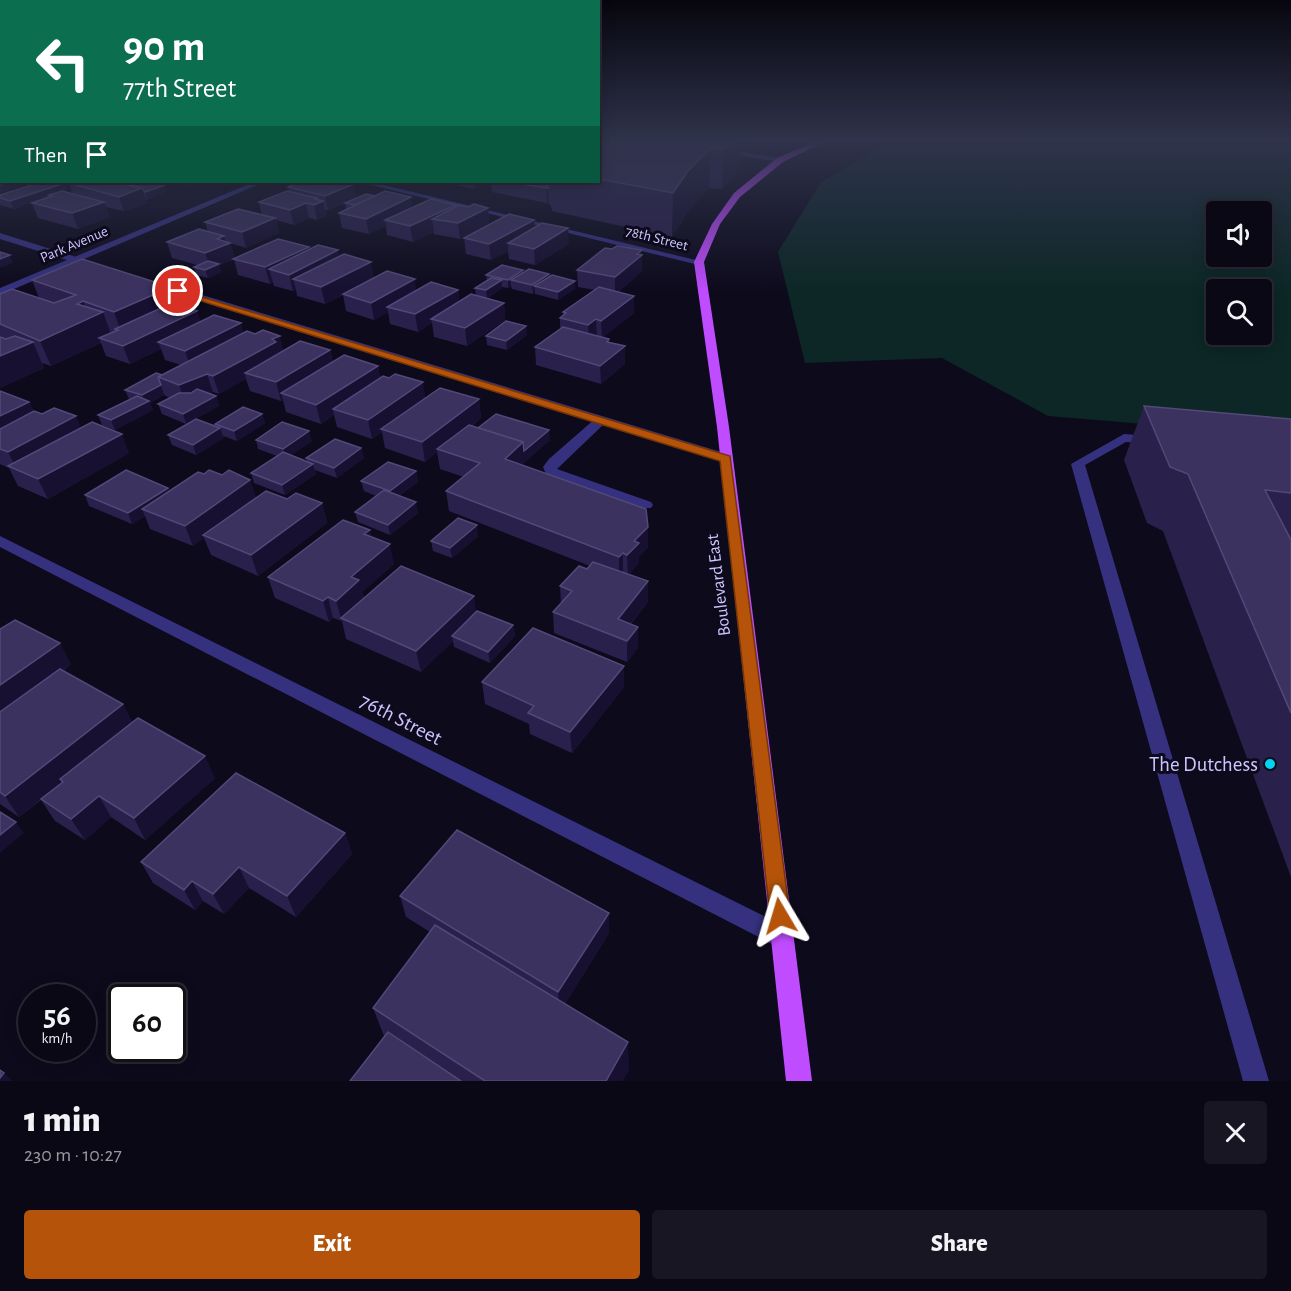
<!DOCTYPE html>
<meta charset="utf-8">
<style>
body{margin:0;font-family:"Alegreya Sans",sans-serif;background:#181622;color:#f1f3f6;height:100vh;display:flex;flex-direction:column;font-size:22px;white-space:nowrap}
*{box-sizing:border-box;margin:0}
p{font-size:20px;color:#999aa0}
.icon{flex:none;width:33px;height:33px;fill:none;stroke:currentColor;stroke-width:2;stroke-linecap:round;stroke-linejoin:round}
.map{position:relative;height:1081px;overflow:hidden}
.sheet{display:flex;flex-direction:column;background:#0a0815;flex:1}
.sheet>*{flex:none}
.hud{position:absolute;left:0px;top:0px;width:600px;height:183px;box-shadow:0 3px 15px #0003,0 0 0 2px #2a2934;background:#0b6e4f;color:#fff;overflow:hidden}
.controls{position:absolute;left:1206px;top:201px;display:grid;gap:12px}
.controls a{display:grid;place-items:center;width:66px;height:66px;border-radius:6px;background:#0a0815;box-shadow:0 3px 15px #0003,0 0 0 2px #2a2934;font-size:30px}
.speed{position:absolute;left:18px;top:984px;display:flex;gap:12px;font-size:30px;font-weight:700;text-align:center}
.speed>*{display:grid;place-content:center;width:78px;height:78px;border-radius:50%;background:#0a0815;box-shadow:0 3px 15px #0003,0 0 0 2px #2a2934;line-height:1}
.speed small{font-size:15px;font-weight:400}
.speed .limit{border:3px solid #111;border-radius:9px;background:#fff;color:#111}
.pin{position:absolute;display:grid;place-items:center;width:51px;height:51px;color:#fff;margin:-26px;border:3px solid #fff;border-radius:50%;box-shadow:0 2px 6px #0007}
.me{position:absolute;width:66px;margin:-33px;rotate:353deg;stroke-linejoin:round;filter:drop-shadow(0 0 4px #0008)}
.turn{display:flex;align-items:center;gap:21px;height:126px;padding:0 24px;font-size:27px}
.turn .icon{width:78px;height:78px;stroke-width:2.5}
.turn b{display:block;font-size:42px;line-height:51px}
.then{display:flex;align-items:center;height:57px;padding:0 24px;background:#0003;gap:12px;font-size:22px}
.round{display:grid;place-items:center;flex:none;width:63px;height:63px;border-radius:6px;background:#181622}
.headline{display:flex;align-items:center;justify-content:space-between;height:102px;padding:0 24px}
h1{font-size:36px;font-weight:800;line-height:45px}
.cta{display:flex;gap:12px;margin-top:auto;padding:12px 24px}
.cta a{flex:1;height:69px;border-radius:6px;background:#b45309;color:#fff;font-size:24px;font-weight:800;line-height:69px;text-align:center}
.cta a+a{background:#181622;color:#f1f3f6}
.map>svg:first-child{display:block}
.green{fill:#0c2726;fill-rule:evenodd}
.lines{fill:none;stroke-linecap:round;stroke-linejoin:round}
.service{fill:#35317f;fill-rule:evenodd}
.minor{fill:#35317f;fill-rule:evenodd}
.tertiary{fill:#35317f;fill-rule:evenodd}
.primary{fill:#bf4cff;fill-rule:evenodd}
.wall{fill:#2a204c}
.shaded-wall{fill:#171031}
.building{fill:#3c3260;stroke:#524979;stroke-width:1.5}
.route{fill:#b45309;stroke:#753606;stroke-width:1.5}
.poi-dot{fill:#00d4f0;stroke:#0d0a1c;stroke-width:2}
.labels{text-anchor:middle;stroke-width:6;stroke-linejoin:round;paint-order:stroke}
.far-street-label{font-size:15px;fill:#cdc5ff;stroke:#0d0a1c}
.street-label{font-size:18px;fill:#cdc5ff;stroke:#0d0a1c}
.near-street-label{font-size:21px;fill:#cdc5ff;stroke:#0d0a1c}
.near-poi-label{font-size:21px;fill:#cdc5ff;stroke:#0d0a1c;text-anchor:end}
</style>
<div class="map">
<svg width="1291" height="1081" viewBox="0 0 1291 1081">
<rect width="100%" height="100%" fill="#0d0a1c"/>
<path class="green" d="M 891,141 L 1291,141 L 1291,436 L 1048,416 L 942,358 L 805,363 L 778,252 L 821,182 ZM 1216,212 L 1262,212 L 1262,256 L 1216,256 ZM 1216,290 L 1262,290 L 1262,334 L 1216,334 Z"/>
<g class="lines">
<g class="service">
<polygon points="600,417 604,418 604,424 557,469 651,502 653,505 651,508 641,508 546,474 543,467 549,459 596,418"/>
<polygon points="1124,434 1151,436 1158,440 1151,444 1126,442 1085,465 1269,1081 1243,1081 1071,464"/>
</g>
<g class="minor">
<polygon points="359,182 371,182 704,262 699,265"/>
<polygon points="0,233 92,262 94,264 86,266 0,239"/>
<polygon points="148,281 156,281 731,455 733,458 731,461 721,461 148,285"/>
<polygon points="0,536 790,929 793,937 790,945 782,948 774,945 0,547"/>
</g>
<g class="tertiary">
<polygon points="720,148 780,158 784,160 780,162 717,152"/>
<polygon points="254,182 264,182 0,295 0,288"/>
</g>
<polygon class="primary" points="817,141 826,141 783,162 740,197 720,224 704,262 729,427 812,1081 786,1081 717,427 694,262 712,224 734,193 777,158"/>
</g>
<g class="wall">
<polygon points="598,141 740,141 739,163 737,165 736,177 722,189 709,188 687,213 672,237 552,211 551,205 549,204 549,202 547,203 492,192 491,182 598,182"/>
<polygon points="41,182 71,182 65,184 68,190 64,191 72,194 69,183 167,192 146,200 147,203 124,211 106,207 110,217 78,229 38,218 32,203 49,196 14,209 0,205 0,195"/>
<polygon points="167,182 201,182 189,186"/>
<polygon points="447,182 487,182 474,189 447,183"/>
<polygon points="354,184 356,198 413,207 456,207 488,208 489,223 460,239 434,234 434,232 413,242 387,235 386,226 369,234 342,228 339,213 346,209 345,203 328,210 325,210 326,216 317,220 309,218 294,225 276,220 279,233 246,248 230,243 235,258 309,247 310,250 339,257 374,278 416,290 458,290 459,301 476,295 475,288 487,280 486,275 523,272 549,274 550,276 575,281 575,289 558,300 535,294 535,292 533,294 512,289 511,286 508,288 502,287 502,288 488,298 504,303 505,320 467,346 434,337 432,323 418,332 390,324 388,312 374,320 346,311 343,295 325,304 297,296 296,290 293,291 274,286 273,282 270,284 238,275 234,259 219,265 221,272 208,278 196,275 194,267 197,265 172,258 167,242 208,232 205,222 262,215 259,202 289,192 288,187"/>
<polygon points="534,220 535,227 569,244 535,265 509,259 508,251 491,260 466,254 464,238"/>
<polygon points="612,249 642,250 642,271 618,292 634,296 634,313 602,338 609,339 609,342 625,346 625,364 601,384 536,365 535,347 560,329 560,318 563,315 563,312 595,290 578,287 577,270"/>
<polygon points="32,280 177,304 200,321 244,333 284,350 330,350 333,362 378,366 380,378 426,398 479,399 481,418 472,426 478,428 550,440 521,465 648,527 648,547 639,557 639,563 629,574 648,581 648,602 631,624 638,627 638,648 627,662 554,633 553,612 561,603 560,586 587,569 590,566 449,511 446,491 464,477 440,469 437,452 425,462 385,448 382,432 372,439 337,427 334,415 321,424 286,412 283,400 281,401 250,391 246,379 219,394 213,392 208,394 216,396 219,406 186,424 162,414 158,404 170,398 164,395 150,403 153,410 115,430 102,425 98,415 129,399 125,390 162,375 181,365 165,360 161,349 130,364 106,356 101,343 51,366 42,363 44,368 0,388 0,294 39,298"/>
<polygon points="527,335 507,350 487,345 486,336"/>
<polygon points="0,391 29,402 34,412 81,428 129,453 48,499 18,486 9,468 0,464"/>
<polygon points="1144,406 1291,419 1291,877 1163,531 1147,523 1124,460"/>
<polygon points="262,414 265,423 237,441 223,436 224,438 196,455 172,445 168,435 216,427 215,424"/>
<polygon points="256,440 312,441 291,455 307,461 306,458 361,448 364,458 337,478 315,470 316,474 285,495 254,483 251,473 277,456 258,449"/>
<polygon points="416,471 418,482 399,496 418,513 390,535 358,522 355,512 376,496 364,491 361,481"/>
<polygon points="204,474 222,475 250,480 256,498 287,499 322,503 327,523 258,576 211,555 204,538 193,546 150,529 145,516 132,524 89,506 85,495 170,491"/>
<polygon points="478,536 452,558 433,551 431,541"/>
<polygon points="372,537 394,564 362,592 364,598 476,611 513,625 515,636 490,663 454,647 453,641 421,672 346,639 342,621 333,618 329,622 275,598 268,577"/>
<polygon points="0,629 71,664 63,671 132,722 215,778 145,840 111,817 85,840 55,821 41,800 19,817 0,804"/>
<polygon points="482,682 624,687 572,753 530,734 529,724 485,704"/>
<polygon points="345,833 352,854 296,917 249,888 224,914 203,901 195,910 153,883 141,862"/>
<polygon points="400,896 609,913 609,933 565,1004 629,1070 622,1081 350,1081 384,1036 373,1008 430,932 406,917"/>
</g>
<g class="shaded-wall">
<polygon points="724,141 740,141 739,163 737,165 736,177 722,189"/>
<polygon points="2,143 2,151 1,151 2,164 0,165 0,144"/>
<polygon points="711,148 709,188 687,213 672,237 673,193 688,171"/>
<polygon points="10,182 36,182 0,193 0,185"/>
<polygon points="62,182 71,182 65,184 68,190 51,196 49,195 49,196 14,209 10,201 63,183"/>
<polygon points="188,182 201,182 189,186"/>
<polygon points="473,182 487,182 474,189"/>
<polygon points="354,184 356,198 328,210 325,196"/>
<polygon points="165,185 167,192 147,200 145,192"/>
<polygon points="142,188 147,203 124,211 119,197"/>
<polygon points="546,188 548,188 549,202 547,203"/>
<polygon points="411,197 413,212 385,220 386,226 369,234 366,219"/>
<polygon points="317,198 318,203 323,201 326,216 317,220 314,205 315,199"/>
<polygon points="104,202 110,217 78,229 72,213"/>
<polygon points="306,203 309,218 294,225 290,210"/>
<polygon points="456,205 458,220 432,219 434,232 413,242 410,226"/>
<polygon points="488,208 489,223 460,239 458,223"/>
<polygon points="275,218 279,233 246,248 242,232"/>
<polygon points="534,220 535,235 508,243 508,251 491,260 489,244"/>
<polygon points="568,228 569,244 535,265 534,249"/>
<polygon points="224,236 226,244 230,243 235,259 219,265 221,272 208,278 205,270 210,268 205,253 217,239"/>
<polygon points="309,247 313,263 338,250 341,266 293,279 296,290 293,291 289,275 269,269 273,282 270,284 265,267"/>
<polygon points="642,250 642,271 615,294 615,277"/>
<polygon points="10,255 13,263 0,268 0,259"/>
<polygon points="371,262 374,278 325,304 321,287"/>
<polygon points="523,270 524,279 511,280 511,286 508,288 508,280"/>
<polygon points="549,274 550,282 534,286 535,292 533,294 532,285"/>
<polygon points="415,279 417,295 387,307 388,312 374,320 371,303"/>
<polygon points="502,280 502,288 487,299 486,290"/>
<polygon points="575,281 575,289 558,300 558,292"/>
<polygon points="171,287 179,311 123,337 114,312"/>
<polygon points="458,290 460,306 431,319 432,323 418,332 415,314"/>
<polygon points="634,296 634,313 602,338 601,321"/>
<polygon points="83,301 90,318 103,312 112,337 99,338 101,343 51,366 40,341 77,304"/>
<polygon points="504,303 505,320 467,346 465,328"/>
<polygon points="197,311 203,328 158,342 161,349 130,364 123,346"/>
<polygon points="596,319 597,337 589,343 588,325"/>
<polygon points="241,323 246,341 191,369 185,351"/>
<polygon points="526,326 527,335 507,350 506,341"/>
<polygon points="280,336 284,353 245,373 246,379 219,394 213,376"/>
<polygon points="33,342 44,368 0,388 0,356"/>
<polygon points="625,346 625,364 601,384 600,366"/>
<polygon points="330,350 334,368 281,393 283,400 281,401 276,382"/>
<polygon points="378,366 381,384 333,409 334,415 321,424 316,405"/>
<polygon points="207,374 213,392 186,404 179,385"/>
<polygon points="423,382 426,401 381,429 382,432 372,439 368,420"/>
<polygon points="161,385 164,395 150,403 153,410 115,430 111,420 145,403 142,395"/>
<polygon points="216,396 219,406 186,424 183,414"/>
<polygon points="479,399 481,418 440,450 437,449 437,452 425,462 422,442"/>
<polygon points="29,402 38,420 0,440 0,416"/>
<polygon points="262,414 265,423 237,441 234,431"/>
<polygon points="76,416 84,435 17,470 8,452"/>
<polygon points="220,428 224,438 196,455 193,445"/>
<polygon points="549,430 550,440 507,479 505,459 523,442"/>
<polygon points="309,431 312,441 286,459 283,449"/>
<polygon points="122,434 129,453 48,499 38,479"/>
<polygon points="361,448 364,458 337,478 334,468"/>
<polygon points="313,464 316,474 285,495 282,485"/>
<polygon points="416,471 418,482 392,502 390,491"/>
<polygon points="250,480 257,500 203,535 204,538 193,546 185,526"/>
<polygon points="168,488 172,498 142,509 145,516 132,524 128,513"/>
<polygon points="416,502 418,513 390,535 388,525"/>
<polygon points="322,503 327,523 258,576 251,555"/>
<polygon points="477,525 478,536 452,558 450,548"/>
<polygon points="648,527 648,547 639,557 639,563 628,576 627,555 634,541"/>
<polygon points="370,530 375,550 364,534"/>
<polygon points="390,544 394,564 362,592 364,601 341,618 342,621 336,601 351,577"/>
<polygon points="623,553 623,574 619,578 619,557"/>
<polygon points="648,581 648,602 619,638 618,619"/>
<polygon points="474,596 477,617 452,636 453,641 421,672 416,651"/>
<polygon points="328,597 333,618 329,622 323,601"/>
<polygon points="513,625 515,636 490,663 488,652"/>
<polygon points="638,627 638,648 627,662 627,641"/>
<polygon points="60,643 71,664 0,716 0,685"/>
<polygon points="624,666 624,687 572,753 570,732"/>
<polygon points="123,704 134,725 60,779 62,782 19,817 5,796"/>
<polygon points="205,756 215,778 145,840 134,818"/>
<polygon points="99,796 111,817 85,840 71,819"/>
<polygon points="16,822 24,833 0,853 0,835"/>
<polygon points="345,833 352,854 296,917 287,896"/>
<polygon points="239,867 249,888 224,914 213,894"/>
<polygon points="192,881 203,901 195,910 184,890"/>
<polygon points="609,913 609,933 560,1012 558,992"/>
<polygon points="628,1042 629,1070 622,1081 606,1081"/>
<polygon points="4,1073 12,1081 0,1081 0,1078"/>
</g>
<g class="building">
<polygon points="598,141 735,141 724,149 711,148 688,171 673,193 598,179"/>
<polygon points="2,174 2,182 10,182 0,185 0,175"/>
<polygon points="41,182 60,182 65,183 10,201 0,198 0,195"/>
<polygon points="75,182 116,182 142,188 119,197 69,183"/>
<polygon points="116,182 150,182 165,185 145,192 142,188"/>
<polygon points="298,182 345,182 354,184 325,196 288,187"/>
<polygon points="510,182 547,182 548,188 546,188"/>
<polygon points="62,191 104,202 72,213 32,203 52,196 49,195"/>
<polygon points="287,191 317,198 315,199 323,201 314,205 306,203 290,210 259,202"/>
<polygon points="385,191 411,197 366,219 339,213"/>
<polygon points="366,194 375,196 355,205 345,203"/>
<polygon points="431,199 456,205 410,226 385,220"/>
<polygon points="474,204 488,208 458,223 432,219 459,205 468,207"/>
<polygon points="238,209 275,218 242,232 205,222"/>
<polygon points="509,214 534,220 489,244 464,238"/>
<polygon points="542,223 568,228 534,249 508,243"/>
<polygon points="199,229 224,236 217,239 230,243 205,253 167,242"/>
<polygon points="278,239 309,247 265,267 233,259"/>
<polygon points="318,245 338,250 289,275 269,269"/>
<polygon points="617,246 642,250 637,254 642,255 615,277 577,270 605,248 612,249"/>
<polygon points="0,252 10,255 0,259"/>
<polygon points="344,254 371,262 321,287 293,279"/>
<polygon points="82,259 171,287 114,312 83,301 77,304 103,312 40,341 0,324 0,294 12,289 54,303 76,295 32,280"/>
<polygon points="208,261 219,264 205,270 194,267"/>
<polygon points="502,265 523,270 508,280 486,275"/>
<polygon points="529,269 549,274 532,285 511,280"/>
<polygon points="387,271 415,279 371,303 343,294"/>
<polygon points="552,275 575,281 558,292 534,286"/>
<polygon points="491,278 502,280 486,290 475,288"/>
<polygon points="431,282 458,290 415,314 387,307"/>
<polygon points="599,287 634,296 601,321 596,319 588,325 560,318 566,313 563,312"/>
<polygon points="471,294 504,303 465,328 431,319"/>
<polygon points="172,303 197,311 123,346 99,338 118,330 115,329"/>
<polygon points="214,315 241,323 185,351 158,342"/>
<polygon points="506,321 526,326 506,341 486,336"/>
<polygon points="563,327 609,339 607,342 625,346 600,366 535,347"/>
<polygon points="263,330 280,336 272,339 276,342 213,376 207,374 179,385 158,377 247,331 255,334"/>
<polygon points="15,336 33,342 0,356 0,337 6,339"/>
<polygon points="300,341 330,350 276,382 245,373"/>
<polygon points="344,355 378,366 316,405 281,393"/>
<polygon points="156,373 162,375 158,377 161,385 142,395 125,390"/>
<polygon points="395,374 423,382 368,420 333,409 383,376 389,378"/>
<polygon points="440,388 479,399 422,442 381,429"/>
<polygon points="197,389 216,396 183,414 158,404 179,393 191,393"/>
<polygon points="0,391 29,402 0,416"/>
<polygon points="137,396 149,401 111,420 98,415"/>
<polygon points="1144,406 1291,419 1291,493 1265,490 1291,540 1291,713 1188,474 1170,467"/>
<polygon points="243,407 262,414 234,431 215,424"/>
<polygon points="54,408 76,416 8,452 0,449 0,429 34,411 42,414"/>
<polygon points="496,414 549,430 524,451 523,442 478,428"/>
<polygon points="196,419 220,428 193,445 168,435"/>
<polygon points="92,422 122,434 38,479 8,466"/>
<polygon points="282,422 309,431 283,449 256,440"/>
<polygon points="469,425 523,442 505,459 646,509 648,527 634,541 639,543 627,555 623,553 619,557 446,491 480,463 437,449"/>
<polygon points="335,439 361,448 334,468 306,458"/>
<polygon points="283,452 313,464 282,485 251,473"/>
<polygon points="388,462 416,471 390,491 361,481"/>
<polygon points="126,470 168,488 128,513 85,495"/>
<polygon points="209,470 222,475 229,470 250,480 185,526 142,509 198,472 204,474"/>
<polygon points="384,490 416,502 388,525 355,512"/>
<polygon points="266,491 287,499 296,493 322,503 251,555 203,535"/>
<polygon points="458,518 477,525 450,548 431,541"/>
<polygon points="343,520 370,530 364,534 390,544 351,577 359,580 336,601 328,597 323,601 268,577"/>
<polygon points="593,562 648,581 618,619 638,627 627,641 553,612 572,591 560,586 579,566 587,569"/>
<polygon points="401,566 474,596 416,651 341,618"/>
<polygon points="477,611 513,625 488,652 452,636"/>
<polygon points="15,620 60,643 0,685 0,629"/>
<polygon points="533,628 624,666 570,732 528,713 534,706 482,682"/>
<polygon points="60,669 123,704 5,796 0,792 0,712"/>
<polygon points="138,718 205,756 134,818 99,796 71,819 41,799 63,782 60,779"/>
<polygon points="236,773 345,833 287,896 239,867 213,894 192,881 184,890 141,862"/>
<polygon points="0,812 16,822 0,835"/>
<polygon points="457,830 609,913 558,992 400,896"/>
<polygon points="435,925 628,1042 606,1081 485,1081 373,1008"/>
<polygon points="388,1032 461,1081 350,1081"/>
<polygon points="0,1070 4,1073 0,1078"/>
</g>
<linearGradient id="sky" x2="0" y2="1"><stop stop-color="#07060f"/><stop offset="0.48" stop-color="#2f334b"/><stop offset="1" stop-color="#2f334b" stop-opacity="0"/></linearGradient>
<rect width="1291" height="292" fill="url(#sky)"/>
<polygon class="route" points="175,289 730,456 790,916 787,923 780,926 773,923 770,916 720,461 175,293"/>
<circle class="poi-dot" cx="1270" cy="764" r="6"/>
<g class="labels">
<g class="far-street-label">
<text transform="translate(657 238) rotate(14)" y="5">78th Street</text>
<text transform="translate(74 244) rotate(-23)" y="5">Park Avenue</text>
</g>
<g class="street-label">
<text transform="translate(718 585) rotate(-97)" y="6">Boulevard East</text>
</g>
<g class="near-street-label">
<text transform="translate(401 719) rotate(27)" y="7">76th Street</text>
</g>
<g class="near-poi-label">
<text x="1258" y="771">The Dutchess</text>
</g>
</g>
</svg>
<div class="controls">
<a><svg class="icon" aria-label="sound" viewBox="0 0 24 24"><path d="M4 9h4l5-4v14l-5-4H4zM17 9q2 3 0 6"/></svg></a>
<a><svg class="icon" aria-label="search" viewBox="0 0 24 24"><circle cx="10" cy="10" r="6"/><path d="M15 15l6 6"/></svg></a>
</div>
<div class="speed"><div>56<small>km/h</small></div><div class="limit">60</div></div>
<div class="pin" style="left:178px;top:291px;background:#d93025"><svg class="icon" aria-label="arrive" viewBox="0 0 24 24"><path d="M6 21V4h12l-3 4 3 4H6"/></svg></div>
<svg class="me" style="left:780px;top:916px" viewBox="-20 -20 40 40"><path d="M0-17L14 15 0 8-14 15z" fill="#b45309" stroke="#fff" stroke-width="4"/></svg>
<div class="hud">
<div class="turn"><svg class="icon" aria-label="left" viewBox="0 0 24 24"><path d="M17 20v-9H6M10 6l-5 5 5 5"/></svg><div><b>90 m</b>77th Street</div></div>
<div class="then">Then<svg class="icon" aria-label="arrive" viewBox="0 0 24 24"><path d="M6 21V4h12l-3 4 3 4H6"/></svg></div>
</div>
</div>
<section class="sheet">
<div class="headline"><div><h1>1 min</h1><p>230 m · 10:27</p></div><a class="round"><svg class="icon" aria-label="close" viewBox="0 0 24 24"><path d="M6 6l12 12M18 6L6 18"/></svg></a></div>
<div class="cta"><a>Exit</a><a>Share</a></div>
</section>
